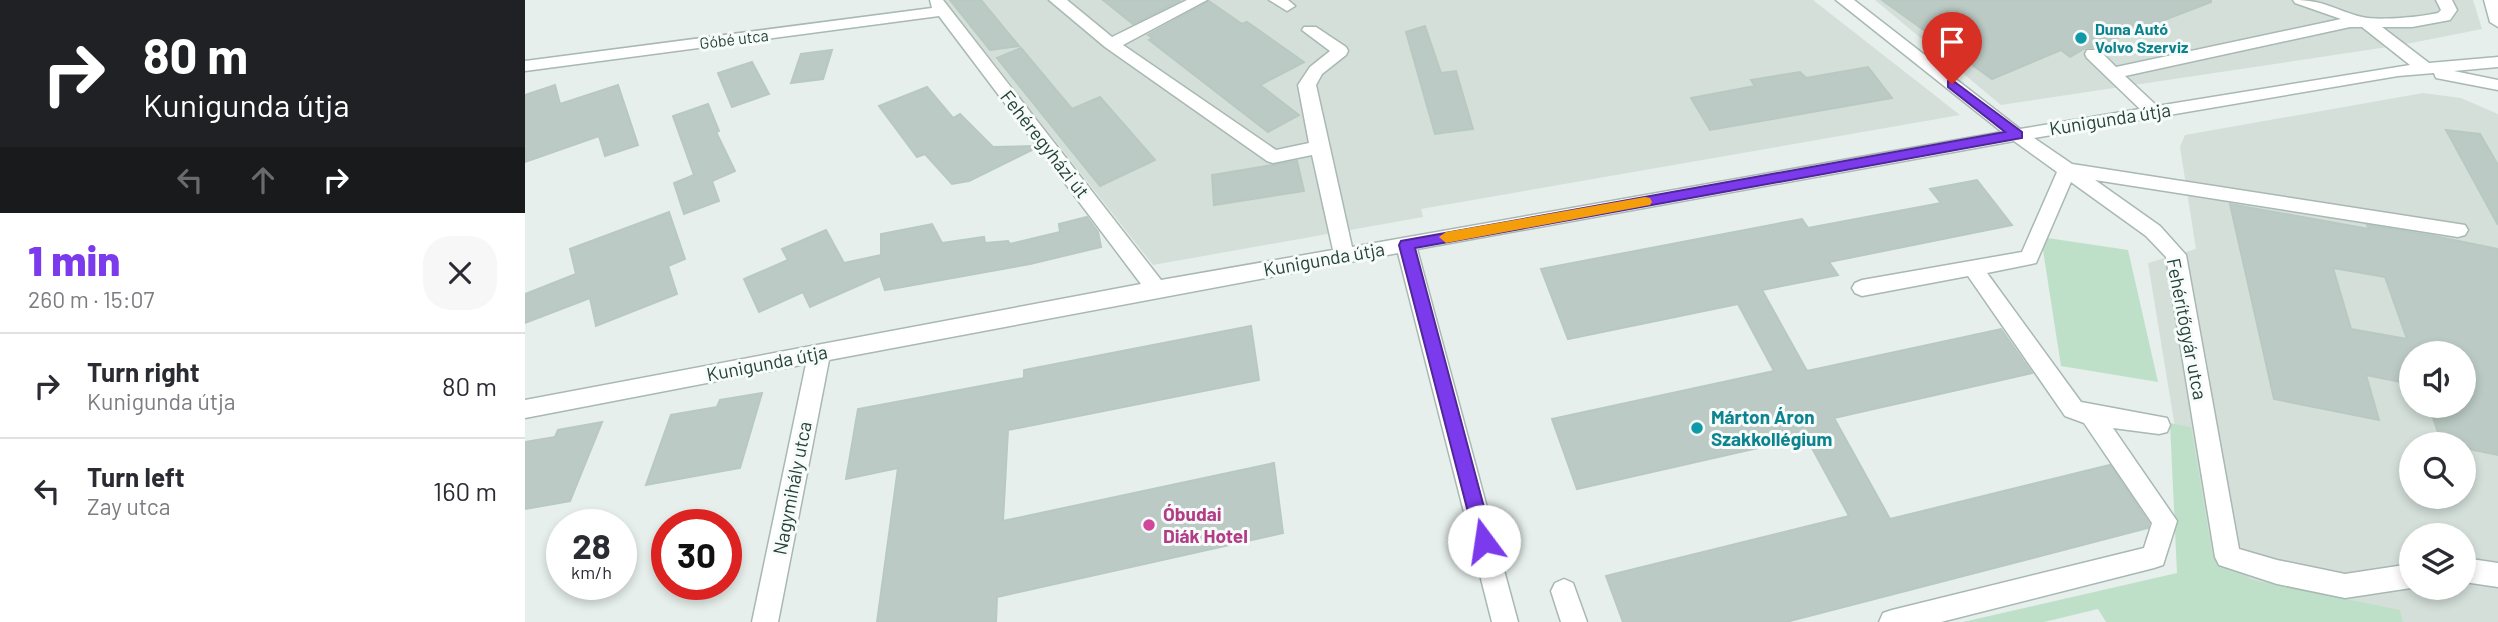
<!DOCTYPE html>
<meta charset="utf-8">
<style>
body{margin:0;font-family:Barlow,sans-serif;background:#f7f7f7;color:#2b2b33;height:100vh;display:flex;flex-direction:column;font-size:26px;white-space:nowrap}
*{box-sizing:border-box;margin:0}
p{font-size:23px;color:#7c7c81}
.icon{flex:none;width:38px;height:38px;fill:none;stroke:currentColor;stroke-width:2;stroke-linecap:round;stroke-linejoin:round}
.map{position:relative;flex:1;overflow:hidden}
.side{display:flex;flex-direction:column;background:#fff;width:525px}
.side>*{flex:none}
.guide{background:#202124;color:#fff;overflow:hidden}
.fabs{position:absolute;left:1874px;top:341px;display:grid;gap:14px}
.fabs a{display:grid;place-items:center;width:77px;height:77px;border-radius:50%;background:#fff;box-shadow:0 4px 10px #0003;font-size:35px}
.speed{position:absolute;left:21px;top:509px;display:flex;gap:14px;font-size:35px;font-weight:700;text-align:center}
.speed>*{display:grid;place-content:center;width:91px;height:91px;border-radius:50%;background:#fff;box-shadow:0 4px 10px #0003;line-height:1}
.speed small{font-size:18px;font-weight:400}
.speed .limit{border:10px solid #d22;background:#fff;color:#111}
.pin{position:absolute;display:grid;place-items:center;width:60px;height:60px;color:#fff;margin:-72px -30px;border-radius:50% 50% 50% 0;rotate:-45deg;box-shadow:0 0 7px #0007}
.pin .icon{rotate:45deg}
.me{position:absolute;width:77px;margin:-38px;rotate:346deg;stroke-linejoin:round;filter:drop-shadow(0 0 5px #0008)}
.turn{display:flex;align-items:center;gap:24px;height:147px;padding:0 28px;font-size:32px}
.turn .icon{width:91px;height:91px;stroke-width:2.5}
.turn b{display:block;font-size:49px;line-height:60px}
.lanes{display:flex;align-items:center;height:66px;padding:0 28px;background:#0003;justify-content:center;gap:35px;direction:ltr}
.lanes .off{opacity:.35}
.round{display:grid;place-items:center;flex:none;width:74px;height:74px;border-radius:28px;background:#f7f7f7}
.headline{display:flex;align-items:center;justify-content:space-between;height:119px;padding:0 28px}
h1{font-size:42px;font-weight:800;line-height:52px;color:#7c3aed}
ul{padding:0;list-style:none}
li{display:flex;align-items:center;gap:21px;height:105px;padding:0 28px;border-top:2px solid #e1e1e2}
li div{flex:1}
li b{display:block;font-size:26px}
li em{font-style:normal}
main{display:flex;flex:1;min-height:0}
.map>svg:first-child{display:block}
.built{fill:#d4dfda;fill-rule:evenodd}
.green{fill:#bfe0c8}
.building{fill:#bbcac4;stroke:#b8c9c2;stroke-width:2;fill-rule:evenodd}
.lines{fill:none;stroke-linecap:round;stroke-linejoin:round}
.minor-casing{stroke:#a8b8b2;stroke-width:3}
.minor{fill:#fff;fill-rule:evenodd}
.route{fill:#7c3aed;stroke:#51269a;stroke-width:2}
.slow{fill:#f59e0b}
.culture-dot{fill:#0f9aa8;stroke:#f7fbf9;stroke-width:2.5}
.hotel-dot{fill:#d1479c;stroke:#f7fbf9;stroke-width:2.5}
.labels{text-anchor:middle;stroke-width:6;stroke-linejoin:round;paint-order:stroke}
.far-culture-label{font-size:16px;font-weight:bold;fill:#0d838f;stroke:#f7fbf9;text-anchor:start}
.far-street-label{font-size:16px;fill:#24423a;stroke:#f7fbf9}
.street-label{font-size:19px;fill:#24423a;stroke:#f7fbf9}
.culture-label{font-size:19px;font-weight:bold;fill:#0d838f;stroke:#f7fbf9;text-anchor:start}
.hotel-label{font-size:19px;font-weight:bold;fill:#b23c85;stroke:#f7fbf9;text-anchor:start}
</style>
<main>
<section class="side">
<div class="guide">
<div class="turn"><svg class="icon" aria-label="right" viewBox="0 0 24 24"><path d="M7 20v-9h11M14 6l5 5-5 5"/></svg><div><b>80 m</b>Kunigunda útja</div></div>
<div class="lanes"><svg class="icon off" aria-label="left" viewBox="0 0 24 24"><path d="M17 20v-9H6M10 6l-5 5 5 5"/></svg><svg class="icon off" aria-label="ahead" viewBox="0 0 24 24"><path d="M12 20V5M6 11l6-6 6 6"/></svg><svg class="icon" aria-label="right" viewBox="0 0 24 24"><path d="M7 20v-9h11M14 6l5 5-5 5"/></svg></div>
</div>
<div class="headline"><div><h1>1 min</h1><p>260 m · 15:07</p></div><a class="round"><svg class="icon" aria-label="close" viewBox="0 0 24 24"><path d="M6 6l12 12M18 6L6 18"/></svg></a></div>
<ul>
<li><svg class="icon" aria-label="right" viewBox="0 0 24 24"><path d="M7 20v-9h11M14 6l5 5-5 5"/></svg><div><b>Turn right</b><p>Kunigunda útja</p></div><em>80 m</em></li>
<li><svg class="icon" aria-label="left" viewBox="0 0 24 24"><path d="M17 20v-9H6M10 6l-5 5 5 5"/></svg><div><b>Turn left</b><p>Zay utca</p></div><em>160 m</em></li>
</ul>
</section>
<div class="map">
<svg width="1973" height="622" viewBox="0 0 1973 622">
<rect width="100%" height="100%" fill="#e6efeb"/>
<g class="built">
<polygon points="419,0 1288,0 1435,115 896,209 898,217 628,265"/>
<polygon points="1350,0 1948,0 1957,29 1876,45 1476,105"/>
<path d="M 1898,93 L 1936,98 L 1973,114 L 1973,622 L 1602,622 L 1674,574 L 1623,263 L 1671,249 L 1655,147 L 1660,135 ZM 1886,354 L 1939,354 L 1939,406 L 1886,406 ZM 1886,444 L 1939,444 L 1939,497 L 1886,497 ZM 1886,536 L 1939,536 L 1939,588 L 1886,588 Z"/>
</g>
<g class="green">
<polygon points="1516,237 1603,250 1633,382 1536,366"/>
<polygon points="1645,423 1666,427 1688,557 1728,580 1875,610 1878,622 1581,622 1573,609 1519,622 1438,622 1652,573"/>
</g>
<g class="building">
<polygon points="425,0 456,0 494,46 465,50"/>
<polygon points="578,0 656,0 608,24"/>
<polygon points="1357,0 1686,0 1686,2 1569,47 1562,47 1545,57 1536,50 1467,79"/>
<polygon points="684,1 717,24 722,22 779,62 735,85 774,115 743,132 624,40 628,38 623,35"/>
<polygon points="900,26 916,73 931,71 948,129 910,134 881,32"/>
<polygon points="496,48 547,109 575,97 630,160 575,186 472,58"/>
<polygon points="307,50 298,79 266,83 276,54"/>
<polygon points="227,62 244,94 207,107 193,73"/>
<polygon points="1343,67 1367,98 1185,130 1166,98 1230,86 1226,80 1275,72 1281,78"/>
<polygon points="30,85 35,104 93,85 113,145 80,156 74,136 0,162 0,95"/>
<polygon points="402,87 428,118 435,114 468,147 509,146 511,148 444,181 427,184 400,154 392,157 354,106"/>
<polygon points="183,104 194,131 191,132 210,171 187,181 194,201 159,214 149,183 169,175 148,116"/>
<polygon points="1921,130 1955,134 1973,165 1973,225"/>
<polygon points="772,161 779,191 689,205 687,175"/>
<polygon points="1452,180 1487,225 1304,262 1313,275 1237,290 1282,371 1476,329 1507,373 1309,418 1365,519 1585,465 1624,523 1623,528 1261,622 1098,622 1081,576 1324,516 1281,437 1052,489 1027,419 1249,371 1213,304 1043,339 1016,269 1277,219 1283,228 1416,203 1405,189"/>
<path d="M 1705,204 L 1844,229 L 1842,225 L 1909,236 L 1973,249 L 1973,455 L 1939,448 L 1939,444 L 1917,444 L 1904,406 L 1939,406 L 1939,354 L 1886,353 L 1886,384 L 1841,375 L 1854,420 L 1749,399 ZM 1808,268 L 1860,277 L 1882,339 L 1826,329 Z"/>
<polygon points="144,212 160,259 143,266 152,294 71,326 65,298 0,323 0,294 51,274 45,249"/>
<polygon points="562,217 573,232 576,247 505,264 360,290 355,276 285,307 278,292 234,312 219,279 263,260 257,249 301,230 319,263 356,255 356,234 407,224 417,243 459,237 460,243 483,241 485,244 535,232 534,224"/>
<polygon points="726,326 734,380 483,430 478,521 749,463 758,533 472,597 471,622 352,622 373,468 321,479 333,409 499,378 499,370"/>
<polygon points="237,393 215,468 121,485 146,415 192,407 195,400"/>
<polygon points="77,422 45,501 0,509 0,442 30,437 33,430"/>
</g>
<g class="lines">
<g class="minor-casing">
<g id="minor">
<path d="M 405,0 L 418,0 L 636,280 L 808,250 L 787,155 L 748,163 L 742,161 L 580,47 L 524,0 L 542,0 L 587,37 L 662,0 L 682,0 L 598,45 L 751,150 L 784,143 L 773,85 L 785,67 L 805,51 L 777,30 L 779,27 L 791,27 L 821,47 L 823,51 L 821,55 L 797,74 L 791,85 L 827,247 L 1477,132 L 1311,0 L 1329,0 L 1495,129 L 1615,109 L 1562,58 L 1560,54 L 1562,50 L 1574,50 L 1591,67 L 1816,19 L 1770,3 L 1768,0 C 1801,0 1809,10 1837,17 C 1853,21 1896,17 1913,13 L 1916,10 L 1911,0 L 1927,0 L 1932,10 L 1925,20 L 1887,27 L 1857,27 L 1904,63 L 1973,57 L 1973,67 L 1929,71 L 1973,80 L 1973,90 L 1911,78 L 1909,73 L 1873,76 L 1509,138 L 1547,164 L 1940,225 L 1943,230 L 1940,235 L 1933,237 L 1570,180 L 1635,226 L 1661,255 L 1714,549 L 1752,560 L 1820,574 L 1886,564 L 1886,588 L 1820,598 L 1752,584 L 1694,565 L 1690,557 L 1641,257 L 1621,236 L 1546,182 L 1511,263 L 1462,273 L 1556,402 L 1642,418 L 1645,425 L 1642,432 L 1634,434 L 1588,428 L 1652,521 L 1638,565 L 1629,568 L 1416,622 L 1354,622 L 1358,613 L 1367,610 L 1619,548 L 1627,523 L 1559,423 L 1540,416 L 1443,276 L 1337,296 L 1330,293 L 1327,288 L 1330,283 L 1337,280 L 1497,252 L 1532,172 L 1489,141 L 892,249 L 993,622 L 967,622 L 873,253 L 304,360 L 253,622 L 227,622 L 281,364 L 0,418 L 0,400 L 616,284 L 414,16 L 0,71 L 0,61 L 407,8 ZM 1825,27 L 1837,27 L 1885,65 L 1632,106 L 1600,76 Z"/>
<polygon points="744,0 763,0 770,6 762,11"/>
<polygon points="1959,0 1973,0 1973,27 1965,22"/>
<polygon points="1939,558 1973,563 1973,587 1939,582"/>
<polygon points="1039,579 1048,583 1062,622 1036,622 1026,591 1030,583"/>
</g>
</g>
<use href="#minor" class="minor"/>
</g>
<polygon class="route" points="1427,80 1497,132 1497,138 890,248 968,541 965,547 959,549 952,547 874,245 876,241 1480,132 1423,87 1423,81"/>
<polygon class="slow" points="1120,197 1125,198 1127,202 1125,205 921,243 914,237 921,232"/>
<g class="culture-dot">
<circle cx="1556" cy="38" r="7"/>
<circle cx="1172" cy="428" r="7"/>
</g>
<circle class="hotel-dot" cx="624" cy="525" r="7"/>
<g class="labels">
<g class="far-culture-label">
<text x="1570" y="35">Duna Autó<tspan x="1570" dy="18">Volvo Szerviz</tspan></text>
</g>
<g class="far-street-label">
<text transform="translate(209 39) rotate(-7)" y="6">Góbé utca</text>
</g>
<g class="street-label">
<text transform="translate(1585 119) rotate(-9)" y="7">Kunigunda útja</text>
<text transform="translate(520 144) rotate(52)" y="7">Fehéregyházi út</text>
<text transform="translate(799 259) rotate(-10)" y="7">Kunigunda útja</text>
<text transform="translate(1662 329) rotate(79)" y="7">Fehérítőgyár utca</text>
<text transform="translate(242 363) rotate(-11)" y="7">Kunigunda útja</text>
<text transform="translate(267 488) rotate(-79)" y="7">Nagymihály utca</text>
</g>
<g class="culture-label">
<text x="1186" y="424">Márton Áron<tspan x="1186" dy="22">Szakkollégium</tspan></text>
</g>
<g class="hotel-label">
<text x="638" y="521">Óbudai<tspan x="638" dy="22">Diák Hotel</tspan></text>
</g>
</g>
</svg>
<div class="fabs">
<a><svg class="icon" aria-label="sound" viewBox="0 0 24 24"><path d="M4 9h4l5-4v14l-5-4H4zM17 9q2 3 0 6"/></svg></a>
<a><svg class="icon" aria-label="search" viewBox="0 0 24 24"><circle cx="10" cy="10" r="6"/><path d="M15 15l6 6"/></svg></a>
<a><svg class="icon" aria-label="layers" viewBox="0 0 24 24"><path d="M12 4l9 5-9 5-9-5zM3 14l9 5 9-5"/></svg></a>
</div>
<div class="speed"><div>28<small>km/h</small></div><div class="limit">30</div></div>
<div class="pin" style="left:1427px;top:84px;background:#d93025"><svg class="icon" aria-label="arrive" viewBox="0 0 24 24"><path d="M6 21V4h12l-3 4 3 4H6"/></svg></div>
<svg class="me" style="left:959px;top:541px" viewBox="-20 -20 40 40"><circle r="19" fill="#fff"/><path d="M0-13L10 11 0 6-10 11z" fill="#7c3aed"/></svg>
</div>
</main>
